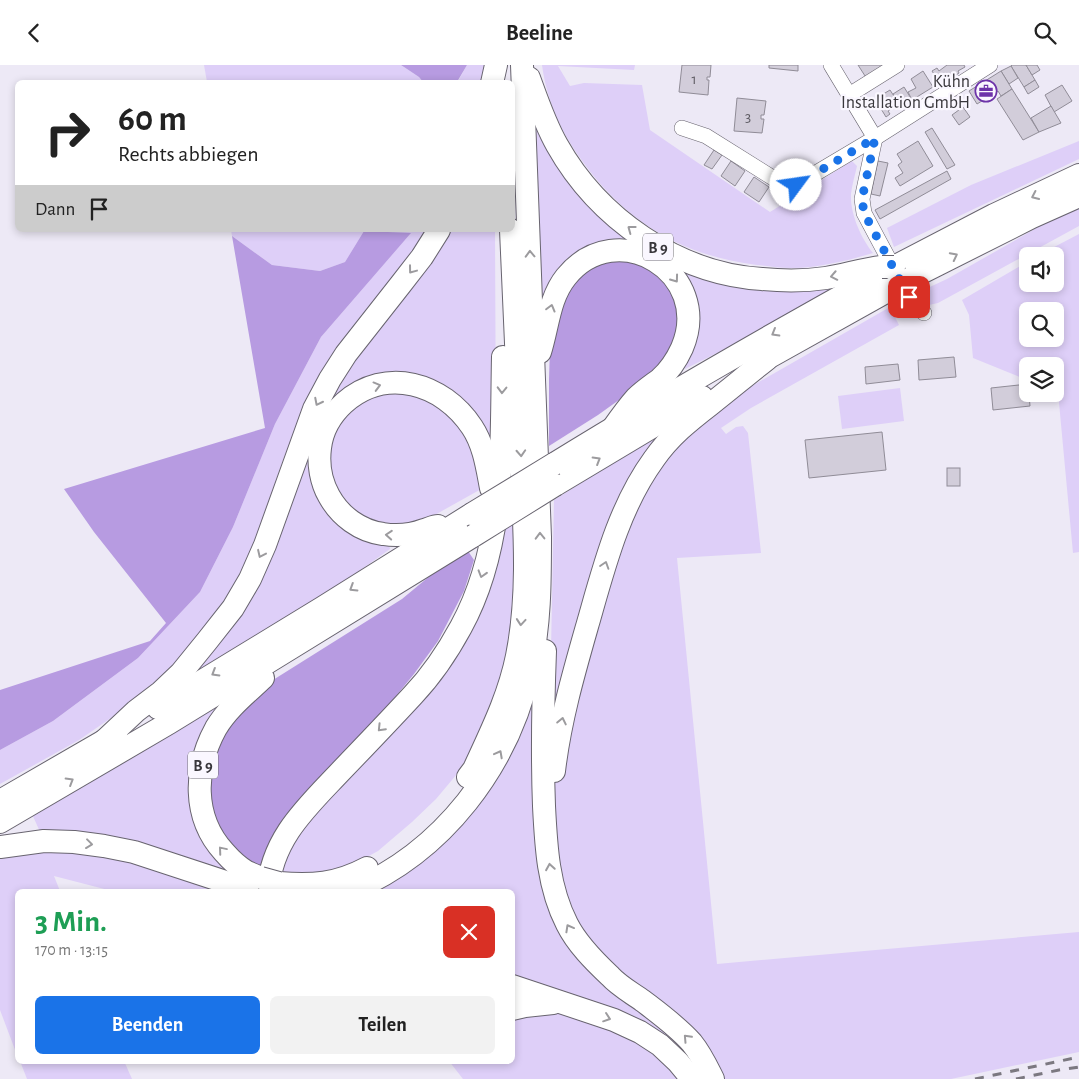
<!DOCTYPE html>
<html lang="de">
<meta charset="utf-8">
<style>
body{margin:0;font-family:"Alegreya Sans",sans-serif;background:#f2f2f2;color:#222;height:100vh;display:flex;flex-direction:column;font-size:19px;white-space:nowrap}
*{box-sizing:border-box;margin:0}
p{font-size:16px;color:#767676}
.icon{flex:none;width:28px;height:28px;fill:none;stroke:currentColor;stroke-width:2;stroke-linecap:round;stroke-linejoin:round}
.map{position:relative;flex:1;overflow:hidden}
.sheet{position:absolute;left:15px;top:824px;width:500px;height:175px;display:flex;flex-direction:column;background:#fff;border-radius:8px;box-shadow:0 2px 8px #0003}
.sheet>*{flex:none}
.top-card{position:absolute;left:15px;top:15px;width:500px;height:152px;border-radius:8px;box-shadow:0 2px 8px #0003;background:#fff;color:#222;overflow:hidden}
.buttons{position:absolute;left:1019px;top:182px;display:grid;gap:10px}
.buttons a{display:grid;place-items:center;width:45px;height:45px;border-radius:8px;background:#fff;box-shadow:0 2px 8px #0003;font-size:25px}
.pin{position:absolute;display:grid;place-items:center;width:42px;height:42px;color:#fff;margin:-21px;border-radius:10px;box-shadow:0 2px 8px #0006}
.me{position:absolute;width:55px;margin:-28px;rotate:59deg;stroke-linejoin:round;filter:drop-shadow(0 0 4px #0008)}
.turn{display:flex;align-items:center;gap:18px;height:105px;padding:0 20px;font-size:22px}
.turn .icon{width:65px;height:65px;stroke-width:2.5}
.turn b{display:block;font-size:35px;line-height:42px}
.then{display:flex;align-items:center;height:48px;padding:0 20px;background:#0003;gap:10px;font-size:19px}
.round{display:grid;place-items:center;flex:none;width:52px;height:52px;border-radius:8px;background:#f2f2f2}
.head{display:flex;align-items:center;justify-content:space-between;height:85px;padding:0 20px}
h1{font-size:30px;font-weight:700;line-height:38px;color:#1e9e55}
.primary-button{display:flex;gap:10px;margin-top:auto;padding:10px 20px}
.primary-button a{flex:1;height:58px;border-radius:8px;background:#1a73e8;color:#fff;font-size:20px;font-weight:700;line-height:58px;text-align:center}
.primary-button a+a{background:#f2f2f2;color:#222}
header{display:flex;justify-content:space-between;align-items:center;height:65px;padding:0 20px;background:#fff;font-size:22px;font-weight:700}
.map>svg:first-child{display:block}
.green{fill:#decff8;fill-rule:evenodd}
.forest{fill:#b79be1}
.building{fill:#d2cdda;stroke:#908c97}
.lines{fill:none;stroke-linecap:round;stroke-linejoin:round}
.minor-casing{stroke:#68646f;stroke-width:16}
.highway-casing{stroke:#68646f;stroke-width:24}
.minor{stroke:#fff;stroke-width:15}
.highway{stroke:#fff;stroke-width:22}
.rail{stroke:#7b7880;stroke-width:3;stroke-dasharray:9 9;stroke-linecap:butt}
.highway-bridge-casing{stroke:#68646f;stroke-width:24;stroke-linecap:butt}
.highway-bridge{stroke:#fff;stroke-width:22}
.oneway{stroke:#9c9b9e}
.route{stroke:#1a73e8;stroke-width:9;stroke-dasharray:0 16.2}
.labels{text-anchor:middle;stroke-width:4.5;stroke-linejoin:round;paint-order:stroke}
.number-label{font-size:15px;fill:#5f5c64}
.shield{fill:#faf7ff;stroke:#737176;stroke-width:1}
.shield-label{font-size:16px;font-weight:bold;fill:#39373c}
.poi-label{font-size:18px;fill:#39373c;stroke:#faf7ff;text-anchor:end}
</style>
<header><svg class="icon" aria-label="back" viewBox="0 0 24 24"><path d="M15 5l-7 7 7 7"/></svg>Beeline<svg class="icon" aria-label="search" viewBox="0 0 24 24"><circle cx="10" cy="10" r="6"/><path d="M15 15l6 6"/></svg></header>
<div class="map">
<svg width="1079" height="1014" viewBox="0 0 1079 1014">
<rect width="100%" height="100%" fill="#ede9f6"/>
<g class="green">
<polygon points="204,0 401,0 419,12 424,17 207,17"/>
<polygon points="467,0 484,0 481,17 457,18"/>
<path d="M 542,0 L 635,0 L 634,5 L 558,1 L 570,21 L 584,18 L 642,20 L 650,65 L 770,147 L 852,96 L 857,101 C 855,110 852,120 851,129 C 850,149 861,173 873,188 C 846,196 818,203 791,203 C 779,203 768,201 757,200 C 683,191 626,157 583,97 C 561,67 547,37 542,0 Z"/>
<polygon points="536,63 634,177 542,235"/>
<polygon points="1079,76 1079,94 894,182 887,163 971,120"/>
<polygon points="1079,139 1079,161 938,238 929,240 919,227 947,214"/>
<polygon points="231,165 427,165 422,173 376,236 343,275 311,329 284,392 245,504 218,548 179,596 137,635 79,675 0,719 0,685 53,656 138,593 200,527 233,462 275,359 321,272 410,169 364,166 345,197 320,206 272,200 232,171"/>
<polygon points="448,165 495,165 496,388 483,423 424,456 385,464 390,484 341,519 192,614 321,342"/>
<path d="M 1079,169 L 1079,487 L 1073,488 L 1058,327 L 1055,325 L 1055,301 L 1028,301 L 1027,315 L 973,293 L 969,250 L 962,235 L 1027,197 L 1028,219 L 1055,219 L 1055,191 L 1037,191 ZM 1028,246 L 1055,246 L 1055,274 L 1028,274 Z"/>
<polygon points="664,192 838,222 739,277 685,304 683,297"/>
<polygon points="890,242 899,260 751,343 721,363 726,369 736,362 743,361 748,368 761,488 677,493 717,899 1079,867 1079,987 951,1014 463,1014 449,996 512,996 512,826 372,826 388,820 437,780 530,635 550,635 554,435 655,371 666,392 722,338"/>
<polygon points="900,323 904,356 842,364 838,331"/>
<polygon points="516,458 514,522 510,574 503,611 477,676 457,709 436,734 412,757 378,786 356,798 321,808 294,809 278,806 299,762 428,627 501,466"/>
<polygon points="220,639 242,811 41,769 32,749"/>
<polygon points="43,784 110,788 226,826 112,826 54,811 60,826 18,826 17,990 0,945 0,789"/>
<polygon points="20,996 124,996 132,1014 27,1014"/>
</g>
<g class="forest">
<polygon points="401,0 467,0 457,17 424,18 419,12"/>
<polygon points="364,166 411,168 321,272 275,359 233,462 200,527 138,593 53,656 0,685 0,625 150,576 166,558 94,467 64,424 265,363 232,171 272,200 320,206 345,197"/>
<polygon points="625,195 654,206 667,219 677,240 679,259 674,280 661,301 644,317 598,350 549,381 549,314 550,283 564,231 591,198"/>
<polygon points="468,486 474,495 464,526 438,576 414,609 378,653 264,803 248,795 235,786 214,754 209,716 213,697 220,677 232,658 273,615 402,534 431,510"/>
</g>
<g class="building">
<polygon points="682,0 711,0 710,12 707,12 707,15 709,15 708,30 679,27"/>
<polygon points="769,0 798,0 798,6 769,3"/>
<polygon points="858,0 884,0 867,14"/>
<polygon points="947,0 964,0 965,2 958,6 959,8 946,17 942,11 937,14 932,6 937,3 939,6"/>
<polygon points="1012,0 1026,0 1035,15 1024,22 1011,1"/>
<polygon points="1026,0 1037,0 1040,5 1032,10"/>
<polygon points="1011,1 1018,13 1009,19 1001,6"/>
<polygon points="923,6 933,22 912,35 908,27 916,23 911,14"/>
<polygon points="1001,6 1012,24 1001,31 998,26 977,39 969,26"/>
<polygon points="1035,15 1039,22 1028,29 1024,22"/>
<polygon points="1062,20 1072,36 1054,47 1045,30"/>
<polygon points="904,22 912,35 901,42 893,29"/>
<polygon points="1012,24 1039,67 1023,75 997,34"/>
<polygon points="890,25 901,42 897,44 895,41 888,46 890,49 886,52 875,34"/>
<polygon points="737,33 766,36 764,50 761,50 761,54 764,54 762,68 734,66"/>
<polygon points="1051,41 1061,58 1039,67 1031,53"/>
<polygon points="963,42 970,52 959,60 952,50"/>
<polygon points="932,63 955,100 947,104 925,67"/>
<polygon points="918,76 933,101 900,121 895,113 903,108 898,100 902,97 897,89"/>
<polygon points="714,85 722,90 712,104 704,100"/>
<polygon points="731,96 745,106 735,121 721,111"/>
<polygon points="878,96 888,98 880,131 871,129"/>
<polygon points="947,106 951,114 880,154 875,145"/>
<polygon points="754,112 769,122 759,137 744,127"/>
<polygon points="954,292 956,312 919,315 918,295"/>
<polygon points="898,299 900,315 866,319 865,302"/>
<polygon points="1028,319 1028,329 1029,329 1030,341 993,345 991,323"/>
<polygon points="882,367 886,405 809,413 805,375"/>
<rect x="947" y="403" width="13" height="18"/>
</g>
<g class="lines">
<g class="minor-casing">
<g id="minor">
<polyline points="831,0 875,73"/>
<polyline points="849,30 897,0"/>
<polyline points="682,63 706,71 781,118 789,120 796,120 875,73 990,0"/>
<polyline points="875,73 862,134 864,148 909,232 924,248"/>
</g>
</g>
<g class="highway-casing">
<g id="highway">
<path d="M 529,13 C 537,35 545,59 557,80 C 598,153 677,209 762,214 C 782,216 806,216 826,213 C 845,210 863,204 882,202"/>
<polyline points="492,18 496,0"/>
<polyline points="894,202 994,150 1079,110"/>
<polyline points="911,213 1032,152 1079,131"/>
<path d="M 540,287 C 548,262 549,233 566,212 C 617,149 714,208 682,283 C 677,294 669,306 660,314 C 652,320 643,326 636,333 C 628,342 620,353 613,363"/>
<polyline points="755,300 893,223"/>
<path d="M 554,399 C 661,333 771,270 881,209"/>
<polyline points="555,420 702,332"/>
<path d="M 438,461 C 433,461 429,464 424,465 C 411,470 396,471 383,469 C 360,466 340,451 329,431 C 321,417 318,399 320,383 C 322,365 331,350 344,338 C 386,301 443,318 472,362 C 484,380 487,402 491,423"/>
<path d="M 545,586 C 543,638 542,689 544,741 C 546,781 548,822 567,859 C 577,879 594,896 610,911 C 619,921 632,928 643,936 C 660,949 678,962 692,978 C 701,989 707,1002 713,1014"/>
<polyline points="158,643 322,543 472,449"/>
<polyline points="104,676 136,646 161,627 181,608 207,576 233,543 250,514 265,480 314,344 330,314 346,289 401,219 422,192 439,165"/>
<path d="M 554,706 C 560,655 574,607 588,558 C 604,502 619,442 654,394 C 670,371 689,356 711,339 C 730,324 748,309 767,294"/>
<path d="M 468,712 L 474,704 C 491,667 509,631 517,591 C 530,526 524,457 521,391 C 518,316 514,240 511,165"/>
<polyline points="0,736 116,669"/>
<polyline points="0,757 169,658 473,471"/>
<polyline points="0,782 44,776 74,777 104,781 134,787 253,826"/>
<path d="M 261,813 C 257,811 252,809 247,807 C 238,802 231,795 224,787 C 192,752 194,703 216,663 C 228,643 246,629 263,613"/>
<path d="M 279,818 C 312,821 337,819 367,803"/>
<path d="M 268,826 C 271,774 307,742 340,707 C 365,681 389,656 413,630 C 432,610 448,586 461,562 C 506,480 501,383 503,292"/>
<path d="M 351,826 C 443,787 508,702 530,604 C 540,561 540,516 540,472 L 522,0"/>
<polyline points="512,921 614,955 640,967 660,980 678,997 692,1014"/>
<polyline points="512,944 525,941 553,938"/>
</g>
</g>
<use href="#minor" class="minor"/>
<use href="#highway" class="highway"/>
<g class="rail">
<polyline points="975,1014 1079,992"/>
<polyline points="1016,1014 1059,1005 1079,1002"/>
</g>
<g class="highway-bridge-casing">
<g id="highway-bridge">
<polyline points="882,202 894,202"/>
<polyline points="893,223 911,213"/>
<polyline points="472,449 554,399"/>
<polyline points="473,471 555,420"/>
<polyline points="261,813 279,818"/>
</g>
</g>
<use href="#highway-bridge" class="highway-bridge"/>
</g>
<defs><path id="oneway-chevron" d="M-2-3.5L2.5 0L-2 3.5" fill="none" stroke-width="1.6" stroke-linecap="round" stroke-linejoin="round" transform="scale(1.25)"/></defs>
<g class="oneway">
<use href="#oneway-chevron" transform="translate(1035 131) rotate(155)"/>
<use href="#oneway-chevron" transform="translate(631 164) rotate(-143)"/>
<use href="#oneway-chevron" transform="translate(530 189) rotate(-92)"/>
<use href="#oneway-chevron" transform="translate(954 191) rotate(-27)"/>
<use href="#oneway-chevron" transform="translate(412 205) rotate(127)"/>
<use href="#oneway-chevron" transform="translate(834 211) rotate(169)"/>
<use href="#oneway-chevron" transform="translate(675 214) rotate(54)"/>
<use href="#oneway-chevron" transform="translate(551 243) rotate(-75)"/>
<use href="#oneway-chevron" transform="translate(775 268) rotate(150)"/>
<use href="#oneway-chevron" transform="translate(377 321) rotate(-15)"/>
<use href="#oneway-chevron" transform="translate(502 325) rotate(91)"/>
<use href="#oneway-chevron" transform="translate(318 337) rotate(117)"/>
<use href="#oneway-chevron" transform="translate(521 388) rotate(87)"/>
<use href="#oneway-chevron" transform="translate(597 395) rotate(-31)"/>
<use href="#oneway-chevron" transform="translate(389 470) rotate(-176)"/>
<use href="#oneway-chevron" transform="translate(540 471) rotate(-91)"/>
<use href="#oneway-chevron" transform="translate(261 489) rotate(115)"/>
<use href="#oneway-chevron" transform="translate(605 500) rotate(-72)"/>
<use href="#oneway-chevron" transform="translate(482 509) rotate(107)"/>
<use href="#oneway-chevron" transform="translate(353 523) rotate(148)"/>
<use href="#oneway-chevron" transform="translate(521 557) rotate(95)"/>
<use href="#oneway-chevron" transform="translate(215 608) rotate(149)"/>
<use href="#oneway-chevron" transform="translate(562 656) rotate(-78)"/>
<use href="#oneway-chevron" transform="translate(381 663) rotate(134)"/>
<use href="#oneway-chevron" transform="translate(499 689) rotate(-62)"/>
<use href="#oneway-chevron" transform="translate(70 716) rotate(-31)"/>
<use href="#oneway-chevron" transform="translate(89 779) rotate(7)"/>
<use href="#oneway-chevron" transform="translate(222 785) rotate(-130)"/>
<use href="#oneway-chevron" transform="translate(550 802) rotate(-99)"/>
<use href="#oneway-chevron" transform="translate(569 863) rotate(-119)"/>
<use href="#oneway-chevron" transform="translate(607 953) rotate(19)"/>
<use href="#oneway-chevron" transform="translate(687 973) rotate(-133)"/>
</g>
<g class="lines">
<polyline class="route" points="796,120 875,73 862,134 864,148 909,232"/>
</g>
<defs>
<g id="office-ring" transform="scale(1.125)"><circle r="9.5" fill="#faf7ff" stroke="#6d33a9" stroke-width="1.5"/><path d="M-6-3h4V-5.5h4V-3h4V5H-6ZM-1-4.5V-3h2v-1.5ZM-6 0V1H6V0Z" fill="#6d33a9"/></g>
</defs>
<g fill-rule="evenodd">
<use href="#office-ring" x="986" y="26"/>
</g>
<g class="labels">
<g class="number-label">
<text x="694" y="19">1</text>
<text x="748" y="57">3</text>
</g>
<g class="shield">
<rect x="643" y="168.5" width="30" height="27" rx="4"/>
<rect x="188" y="686.5" width="30" height="27" rx="4"/>
</g>
<g class="shield-label">
<text x="658" y="188">B 9</text>
<text x="203" y="706">B 9</text>
</g>
<g class="poi-label">
<text x="970" y="22">Kühn<tspan x="970" dy="21">Installation GmbH</tspan></text>
</g>
</g>
</svg>
<div class="buttons">
<a><svg class="icon" aria-label="sound" viewBox="0 0 24 24"><path d="M4 9h4l5-4v14l-5-4H4zM17 9q2 3 0 6"/></svg></a>
<a><svg class="icon" aria-label="search" viewBox="0 0 24 24"><circle cx="10" cy="10" r="6"/><path d="M15 15l6 6"/></svg></a>
<a><svg class="icon" aria-label="layers" viewBox="0 0 24 24"><path d="M12 4l9 5-9 5-9-5zM3 14l9 5 9-5"/></svg></a>
</div>
<div class="pin" style="left:909px;top:232px;background:#d93025"><svg class="icon" aria-label="arrive" viewBox="0 0 24 24"><path d="M6 21V4h12l-3 4 3 4H6"/></svg></div>
<svg class="me" style="left:796px;top:120px" viewBox="-20 -20 40 40"><circle r="19" fill="#fff"/><path d="M0-13L10 11 0 6-10 11z" fill="#1a73e8"/></svg>
<div class="top-card">
<div class="turn"><svg class="icon" aria-label="right" viewBox="0 0 24 24"><path d="M7 20v-9h11M14 6l5 5-5 5"/></svg><div><b>60 m</b>Rechts abbiegen</div></div>
<div class="then">Dann<svg class="icon" aria-label="arrive" viewBox="0 0 24 24"><path d="M6 21V4h12l-3 4 3 4H6"/></svg></div>
</div>
<section class="sheet">
<div class="head"><div><h1>3 Min.</h1><p>170 m · 13:15</p></div><a class="round" style="background:#d93025;color:#fff"><svg class="icon" aria-label="close" viewBox="0 0 24 24"><path d="M6 6l12 12M18 6L6 18"/></svg></a></div>
<div class="primary-button"><a>Beenden</a><a>Teilen</a></div>
</section>
</div>
